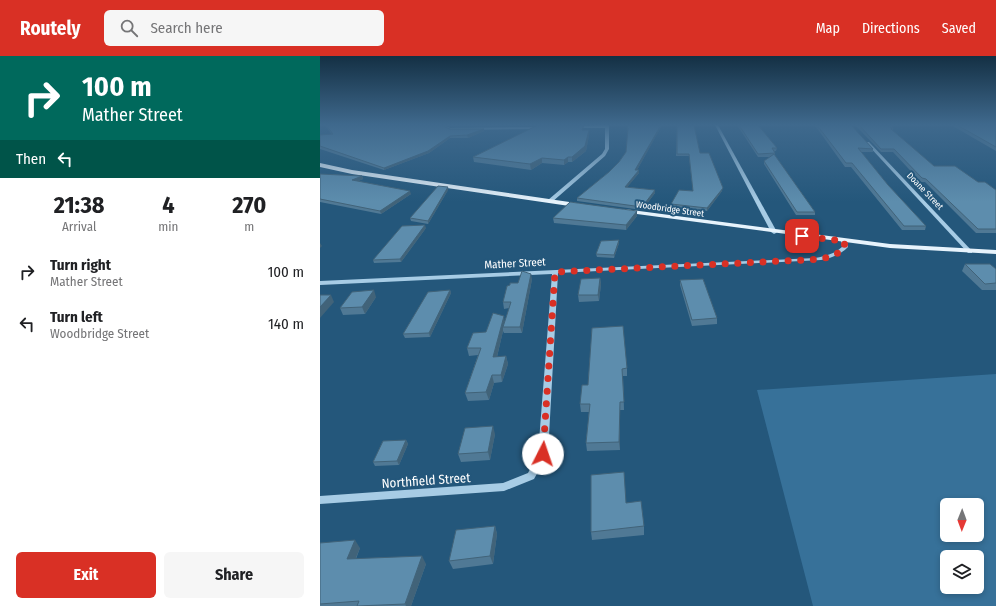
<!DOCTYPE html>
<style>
body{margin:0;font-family:"Fira Sans Condensed",sans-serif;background:#f6f6f6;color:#202124;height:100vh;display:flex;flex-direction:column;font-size:15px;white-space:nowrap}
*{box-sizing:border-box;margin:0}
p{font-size:13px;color:#757577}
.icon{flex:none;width:22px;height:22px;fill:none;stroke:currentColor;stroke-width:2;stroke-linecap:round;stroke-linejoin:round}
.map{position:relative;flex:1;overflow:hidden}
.sheet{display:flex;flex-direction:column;background:#fff;width:320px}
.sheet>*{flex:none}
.guide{background:#00695c;color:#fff;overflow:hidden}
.needle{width:26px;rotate:181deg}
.controls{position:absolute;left:620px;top:442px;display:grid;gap:8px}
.controls a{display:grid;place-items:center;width:44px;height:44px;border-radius:6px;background:#fff;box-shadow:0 2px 6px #0003;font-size:20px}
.pin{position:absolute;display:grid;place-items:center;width:34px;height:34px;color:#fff;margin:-17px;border-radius:8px;box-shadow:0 2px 6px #0006}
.me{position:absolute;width:44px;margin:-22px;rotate:4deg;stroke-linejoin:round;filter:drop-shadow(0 0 3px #0008)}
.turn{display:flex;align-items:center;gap:14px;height:84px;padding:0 16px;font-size:18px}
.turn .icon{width:52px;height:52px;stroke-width:2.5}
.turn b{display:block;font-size:28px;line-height:34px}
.then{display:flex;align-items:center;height:38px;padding:0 16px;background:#0003;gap:8px;font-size:15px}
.eta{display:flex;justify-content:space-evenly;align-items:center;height:68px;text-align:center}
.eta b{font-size:24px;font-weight:700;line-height:28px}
.cta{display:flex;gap:8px;margin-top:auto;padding:8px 16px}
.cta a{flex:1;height:46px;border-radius:6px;background:#d93025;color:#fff;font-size:16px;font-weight:700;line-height:46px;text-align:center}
.cta a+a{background:#f6f6f6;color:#202124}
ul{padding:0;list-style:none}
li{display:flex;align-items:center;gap:12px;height:52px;padding:0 16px}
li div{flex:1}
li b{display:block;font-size:15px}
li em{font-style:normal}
header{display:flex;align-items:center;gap:24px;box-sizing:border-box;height:56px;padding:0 20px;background:#d93025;color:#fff}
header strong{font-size:19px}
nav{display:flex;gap:22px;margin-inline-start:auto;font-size:14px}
.search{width:280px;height:36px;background:#f6f6f6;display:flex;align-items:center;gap:10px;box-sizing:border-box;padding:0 14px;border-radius:6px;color:#757577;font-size:15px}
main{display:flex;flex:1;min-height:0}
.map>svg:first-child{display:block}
.green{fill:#377199;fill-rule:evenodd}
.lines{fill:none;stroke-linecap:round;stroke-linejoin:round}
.minor{fill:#a7cce5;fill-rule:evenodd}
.major{fill:#e7f3fc;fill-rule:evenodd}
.wall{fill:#507995}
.shaded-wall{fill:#416379}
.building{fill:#5d8dad;stroke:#416379}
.route{stroke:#d93025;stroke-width:7;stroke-dasharray:0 12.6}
.labels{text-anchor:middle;stroke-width:4;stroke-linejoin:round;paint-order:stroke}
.far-street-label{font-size:9px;fill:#fff;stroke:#24577b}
.street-label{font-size:11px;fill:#fff;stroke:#24577b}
.near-street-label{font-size:13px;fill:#fff;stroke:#24577b}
</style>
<header>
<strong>Routely</strong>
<div class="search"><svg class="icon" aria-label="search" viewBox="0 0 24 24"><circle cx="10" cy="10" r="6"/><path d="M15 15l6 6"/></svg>Search here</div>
<nav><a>Map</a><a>Directions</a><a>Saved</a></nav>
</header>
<main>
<section class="sheet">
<div class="guide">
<div class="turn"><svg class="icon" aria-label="right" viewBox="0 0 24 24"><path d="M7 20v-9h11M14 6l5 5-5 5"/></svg><div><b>100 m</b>Mather Street</div></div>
<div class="then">Then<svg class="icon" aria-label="left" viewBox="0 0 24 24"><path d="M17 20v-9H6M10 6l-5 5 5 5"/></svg></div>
</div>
<div class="eta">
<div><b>21:38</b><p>Arrival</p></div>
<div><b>4</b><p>min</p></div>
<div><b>270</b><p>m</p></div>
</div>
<ul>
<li><svg class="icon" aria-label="right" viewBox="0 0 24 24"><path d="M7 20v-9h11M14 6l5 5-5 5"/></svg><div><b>Turn right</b><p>Mather Street</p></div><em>100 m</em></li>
<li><svg class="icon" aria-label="left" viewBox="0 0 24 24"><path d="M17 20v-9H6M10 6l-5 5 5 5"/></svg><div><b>Turn left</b><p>Woodbridge Street</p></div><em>140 m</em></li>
</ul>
<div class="cta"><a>Exit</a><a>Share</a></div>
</section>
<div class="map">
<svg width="676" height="550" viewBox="0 0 676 550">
<rect width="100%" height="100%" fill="#24577b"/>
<path class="green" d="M 676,318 L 676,550 L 493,550 L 437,334 ZM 627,449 L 657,449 L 657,479 L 627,479 ZM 627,501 L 657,501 L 657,531 L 627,531 Z"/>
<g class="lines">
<g class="minor">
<polygon points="117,69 122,69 130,72 221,71 223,72 221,73 130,74"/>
<polygon points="285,69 289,69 289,93 285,100 232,146 228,146 228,144 282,98 285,93 285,72 255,72 254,70"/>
<polygon points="395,69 398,69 457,176 456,177 454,178 451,176"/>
<polygon points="547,86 549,86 652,195 652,197 648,197 547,88"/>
<path d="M 524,183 L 527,185 L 528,191 C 520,199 511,202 501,204 L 238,217 L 228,398 L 214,423 L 184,435 L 0,448 L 0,440 L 183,427 L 208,417 L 218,398 L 232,218 L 0,229 L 0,225 L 495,202 C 506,200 514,198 522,191 L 521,185 Z"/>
</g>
<g class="major">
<polygon points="0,107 32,114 263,148 266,150 263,152 32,118 0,111"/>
<polygon points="304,153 570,188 676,194 676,198 570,192 302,156 302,154"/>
</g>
</g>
<g class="wall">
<polygon points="5,69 121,69 130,73 164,73 164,75 148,82 130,82 109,97 64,114 0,93 0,79 12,79"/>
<polygon points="127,69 179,69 130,70"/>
<polygon points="308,69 342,69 317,114 319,117 307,131 335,134 335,137 322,154 257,145 257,142 289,116 299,106 306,96 308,74 307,74"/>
<polygon points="357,69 380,97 402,135 387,155 351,151 351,148 373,135 369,100 356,100"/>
<polygon points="417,69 438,69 457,92 456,95 454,95 455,97 455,100 495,156 495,159 476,159 444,108 444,105 451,101 438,101"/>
<polygon points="494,69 531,69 553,93 553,96 541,96 568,129 606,170 605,174 582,174 531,111 525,111 499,75"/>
<polygon points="535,69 571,69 573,71 573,74 572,74 614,110 658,126 676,134 676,177 656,177 605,126 601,126 573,96 561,96"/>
<polygon points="631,69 676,69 676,95"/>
<polygon points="264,74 269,74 269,79 266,95 252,106 248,106 244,109 222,107 211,114 154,106 153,101"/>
<polygon points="0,118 42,120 43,123 38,125 91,138 61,158 0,146"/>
<polygon points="128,134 108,168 91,165 90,162"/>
<polygon points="317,155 317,160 306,174 234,167 233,162"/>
<polygon points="106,172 81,206 54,207 53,204"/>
<polygon points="299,184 299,187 294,202 277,201 276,198"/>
<polygon points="645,208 676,213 676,234 662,234 642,215"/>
<polygon points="280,222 281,228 279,245 259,246 258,239"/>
<polygon points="212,223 202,277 184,277 183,275 177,301 186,300 188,308 182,326 174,327 169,344 148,345 145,337 158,299 149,300 147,292 166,276 185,265 189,252 184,253 183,246 190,229"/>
<polygon points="360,224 397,262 397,268 372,270 360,229"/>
<polygon points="130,234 131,237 110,281 85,282 83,278"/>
<polygon points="56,241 45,258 23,259 20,252"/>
<polygon points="272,272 307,312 307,320 303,320 304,354 300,354 300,394 267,395 266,387 269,356 261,356 260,348 268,329"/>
<polygon points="175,378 170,404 141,406 138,398"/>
<polygon points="86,384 88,388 79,409 55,410 53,406"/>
<polygon points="306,447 324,470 324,479 272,484 271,476"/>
<polygon points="175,470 177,478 173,508 133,513 129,505"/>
<polygon points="0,487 40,492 36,503 106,508 91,550 0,550"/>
</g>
<g class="shaded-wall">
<polygon points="341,69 342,69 316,116 315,114"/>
<polygon points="164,73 164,75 148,82 147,79"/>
<polygon points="269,74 269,79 266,95 252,106 252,101"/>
<polygon points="130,80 130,82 109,97 64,114 64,112"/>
<polygon points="248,101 248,106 244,109 244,104"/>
<polygon points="222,102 222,107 211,114 210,108"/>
<polygon points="319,114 319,117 305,134 305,131"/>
<polygon points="42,120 43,123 33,127 32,124"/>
<polygon points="128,131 128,134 108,168 108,165"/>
<polygon points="403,132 402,135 387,155 387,152"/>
<polygon points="335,134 335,137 322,154 322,151"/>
<polygon points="90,135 91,138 61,158 60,155"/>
<polygon points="317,155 317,160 306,174 306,169"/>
<polygon points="105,169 106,172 81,206 80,203"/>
<polygon points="299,184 299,187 294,202 294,199"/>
<polygon points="0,187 2,190 0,192"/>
<polygon points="211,218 212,223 202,277 200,271"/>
<polygon points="280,222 281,228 279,245 278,239"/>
<polygon points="54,234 56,241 45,258 42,251"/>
<polygon points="130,234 131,237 110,281 109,277"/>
<polygon points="11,239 14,246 0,262 0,251"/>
<polygon points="184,260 185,267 183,271 183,275 175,309 173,301"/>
<polygon points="186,300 188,308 182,326 181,319"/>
<polygon points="172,319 174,327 169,344 166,336"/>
<polygon points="300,346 300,394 299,386"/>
<polygon points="173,370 175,378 170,404 168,396"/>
<polygon points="86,384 88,388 79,409 77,405"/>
<polygon points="175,470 177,478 173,508 170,500"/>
<polygon points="35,484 40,492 32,511 27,503"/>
<polygon points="102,500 106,508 91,550 86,550 85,548"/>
</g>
<g class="building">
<polygon points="6,69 121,69 130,73 164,73 147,79 130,80 108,95 64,112 0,90 0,79 13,78"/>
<polygon points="264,69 262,74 269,74 265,90 252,101 248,101 244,104 222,102 210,108 153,101 216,70"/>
<polygon points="308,69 341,69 315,114 319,114 305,131 335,134 322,151 257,142 289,116 299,106 306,96 308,72 307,72"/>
<polygon points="357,69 374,69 380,97 389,97 403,132 387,152 351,148 359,134 373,135 369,98 357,98"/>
<polygon points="419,69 438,69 457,92 452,92 455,97 438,98"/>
<polygon points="497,69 531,69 553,93 538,92 568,129 606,170 584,170 532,107 526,107"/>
<polygon points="539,69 571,69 573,71 570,71 572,73 571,73 614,110 635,110 658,126 665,126 676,134 676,173 658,173 606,123 602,122 574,93 561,93"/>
<polygon points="637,69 676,69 676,91"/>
<polygon points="454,98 495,156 477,156 444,105"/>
<polygon points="0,118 42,120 32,124 90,135 60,155 0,143"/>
<polygon points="118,130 128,131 108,165 90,162"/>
<polygon points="250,146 317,155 306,169 233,162"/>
<polygon points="105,169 80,203 53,204 82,170"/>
<polygon points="299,184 294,199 276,198 281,185"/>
<polygon points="645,208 670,208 676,213 676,227 665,228"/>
<polygon points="202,215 211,218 200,271 183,271 191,246 183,246 187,230 190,229 190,227 198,227"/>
<polygon points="280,222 278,239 258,239 261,223"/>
<polygon points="383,223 397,262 372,264 360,224"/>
<polygon points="54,234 42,251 20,252 32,236"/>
<polygon points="130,234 109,277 83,278 108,236"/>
<polygon points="0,239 11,239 0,251"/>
<polygon points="173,257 184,260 173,301 186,300 181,319 172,319 166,336 145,337 161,292 147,292 153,277 166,276"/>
<polygon points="303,270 307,312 302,313 304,346 300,346 299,386 266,387 270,348 260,348 262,329 268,329 272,272"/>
<polygon points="173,370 168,396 138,398 145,372"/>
<polygon points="86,384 77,405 53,406 63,385"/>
<polygon points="304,416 306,447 321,445 324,470 271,476 271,419"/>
<polygon points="175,470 170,500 129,505 136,474"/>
<polygon points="35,484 27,503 102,500 85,548 37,550 39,545 0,548 0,487"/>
</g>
<linearGradient id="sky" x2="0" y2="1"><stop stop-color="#143044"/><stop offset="0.47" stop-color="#3f698d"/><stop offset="1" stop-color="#3f698d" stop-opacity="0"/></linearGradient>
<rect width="676" height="146" fill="url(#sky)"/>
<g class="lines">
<path class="route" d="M 223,398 L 235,216 L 484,204 C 499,203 514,203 525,191 L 524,185 L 482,180"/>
</g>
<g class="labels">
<g class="far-street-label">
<text transform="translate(605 135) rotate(46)" y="3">Doane Street</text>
<text transform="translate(350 153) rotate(8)" y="3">Woodbridge Street</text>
</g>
<g class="street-label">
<text transform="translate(195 207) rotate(-3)" y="4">Mather Street</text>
</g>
<g class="near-street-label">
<text transform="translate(106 424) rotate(-4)" y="5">Northfield Street</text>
</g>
</g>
</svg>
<div class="controls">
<a><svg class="needle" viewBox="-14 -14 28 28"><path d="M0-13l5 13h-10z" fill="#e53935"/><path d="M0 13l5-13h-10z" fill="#757577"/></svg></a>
<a><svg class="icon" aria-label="layers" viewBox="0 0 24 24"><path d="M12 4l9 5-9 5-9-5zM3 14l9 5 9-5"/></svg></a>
</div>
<div class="pin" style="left:482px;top:180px;background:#d93025"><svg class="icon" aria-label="arrive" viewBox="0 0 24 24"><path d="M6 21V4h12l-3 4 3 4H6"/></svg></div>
<svg class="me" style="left:223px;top:398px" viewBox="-20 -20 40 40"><circle r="19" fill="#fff"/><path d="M0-13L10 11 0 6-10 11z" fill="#d93025"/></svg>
</div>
</main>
